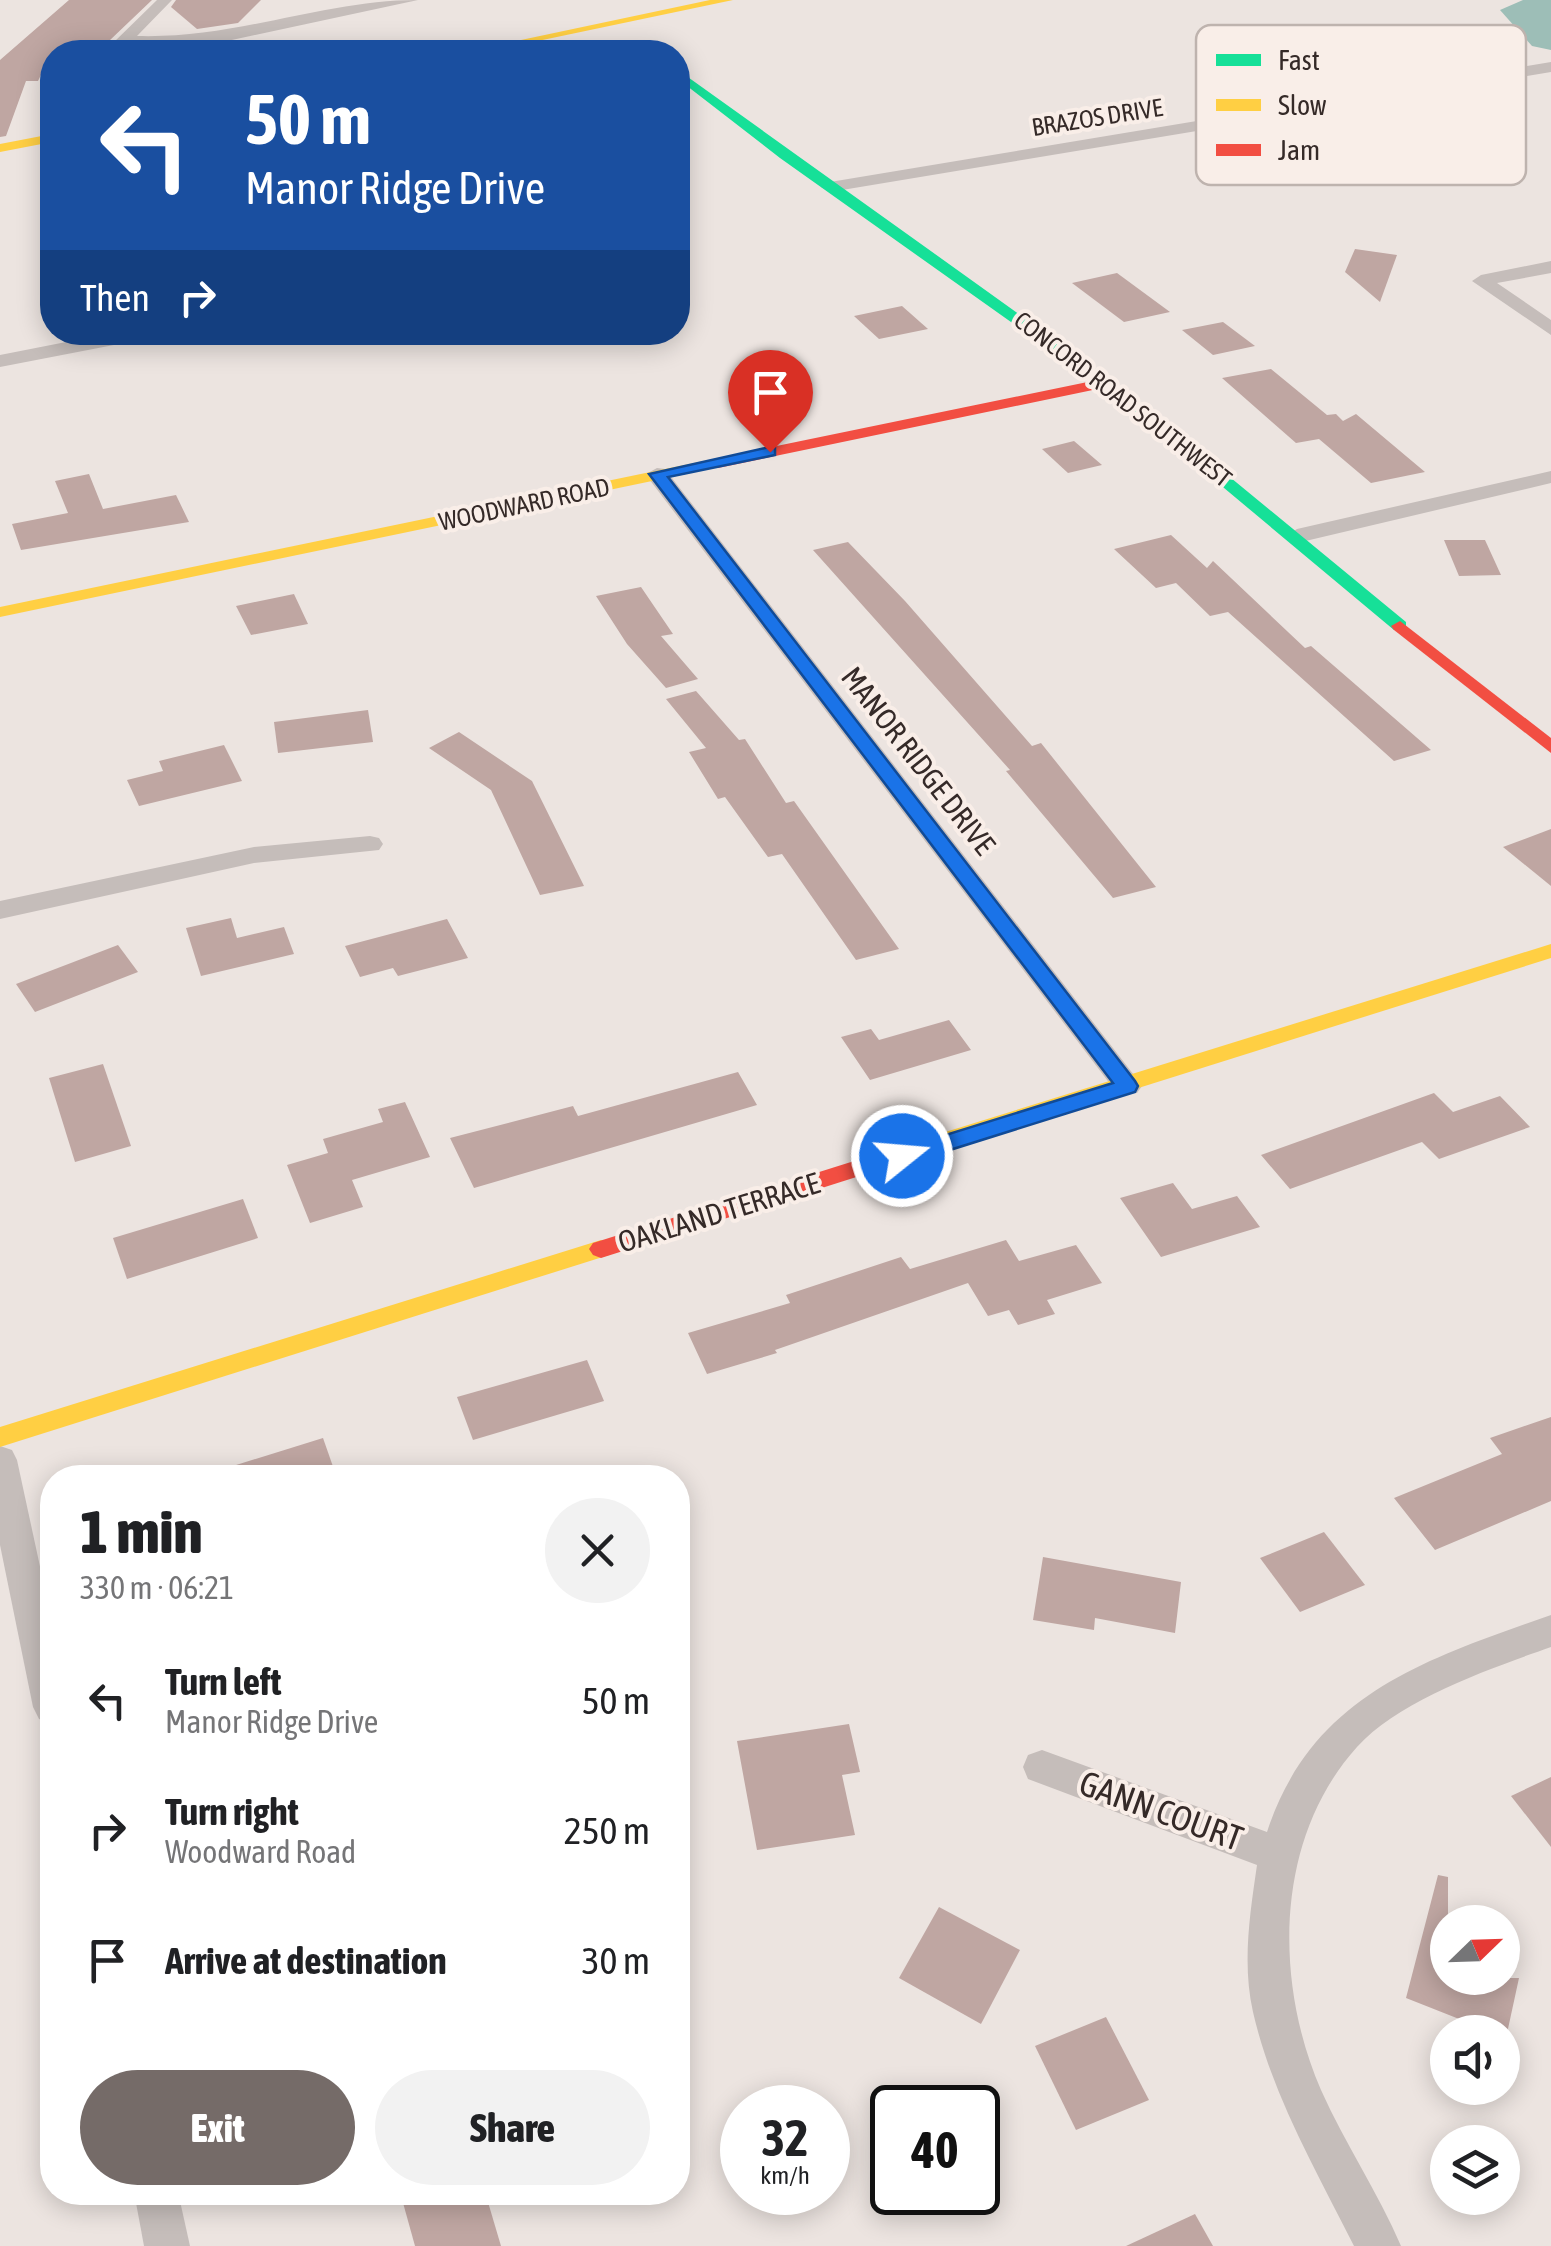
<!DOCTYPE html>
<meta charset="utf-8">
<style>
body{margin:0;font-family:"Asap Condensed",sans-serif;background:#f2f2f2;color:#202124;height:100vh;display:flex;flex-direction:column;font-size:38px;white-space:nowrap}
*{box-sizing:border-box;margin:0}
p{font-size:32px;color:#757577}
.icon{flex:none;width:55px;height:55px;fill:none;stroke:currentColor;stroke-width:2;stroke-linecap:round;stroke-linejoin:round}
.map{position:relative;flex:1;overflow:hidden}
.drawer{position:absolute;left:40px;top:1465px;width:650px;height:740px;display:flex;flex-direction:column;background:#fff;border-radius:40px;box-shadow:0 5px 25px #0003}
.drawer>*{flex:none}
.top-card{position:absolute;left:40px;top:40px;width:650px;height:305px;border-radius:40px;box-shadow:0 5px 25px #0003;background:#1a4fa0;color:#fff;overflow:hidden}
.needle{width:65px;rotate:67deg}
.fabs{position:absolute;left:1430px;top:1905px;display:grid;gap:20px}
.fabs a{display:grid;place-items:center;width:90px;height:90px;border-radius:50%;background:#fff;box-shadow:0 5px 25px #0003;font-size:50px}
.speed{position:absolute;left:720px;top:2085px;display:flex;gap:20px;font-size:50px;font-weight:700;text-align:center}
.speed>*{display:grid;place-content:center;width:130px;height:130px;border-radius:50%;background:#fff;box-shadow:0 5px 25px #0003;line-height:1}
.speed small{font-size:25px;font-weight:400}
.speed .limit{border:5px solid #111;border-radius:15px;background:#fff;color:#111}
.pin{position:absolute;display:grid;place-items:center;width:85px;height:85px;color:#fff;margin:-102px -42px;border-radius:50% 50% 50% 0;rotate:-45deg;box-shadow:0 0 10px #0007}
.pin .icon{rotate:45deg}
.me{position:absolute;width:110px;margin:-55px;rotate:73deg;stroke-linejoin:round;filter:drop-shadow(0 0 8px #0008)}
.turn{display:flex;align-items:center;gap:35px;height:210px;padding:0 40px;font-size:45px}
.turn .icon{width:130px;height:130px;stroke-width:2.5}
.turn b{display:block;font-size:70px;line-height:85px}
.then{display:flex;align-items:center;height:95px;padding:0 40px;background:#0003;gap:20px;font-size:38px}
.round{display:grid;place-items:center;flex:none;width:105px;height:105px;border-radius:52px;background:#f2f2f2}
.overview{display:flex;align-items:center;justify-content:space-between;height:170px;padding:0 40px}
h1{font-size:60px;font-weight:800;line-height:75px}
.cta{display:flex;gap:20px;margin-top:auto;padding:20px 40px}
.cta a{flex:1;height:115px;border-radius:60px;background:#756b68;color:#fff;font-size:40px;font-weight:800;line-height:115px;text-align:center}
.cta a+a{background:#f2f2f2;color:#202124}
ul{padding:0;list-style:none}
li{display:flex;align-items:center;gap:30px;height:130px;padding:0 40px}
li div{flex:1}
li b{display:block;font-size:38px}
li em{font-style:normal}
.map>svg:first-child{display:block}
.water{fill:#9dbeb7}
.building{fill:#bfa6a2}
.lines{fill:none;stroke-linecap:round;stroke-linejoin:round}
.street{fill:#c5bdba;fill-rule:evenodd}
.fast{fill:#16e098;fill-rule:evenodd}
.slow{fill:#ffcf43;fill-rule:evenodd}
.jam{fill:#f24e42;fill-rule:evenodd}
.route{fill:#1a73e8;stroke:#114b97;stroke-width:2.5}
.labels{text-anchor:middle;stroke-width:8;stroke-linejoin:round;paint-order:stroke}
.far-street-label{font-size:25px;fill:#352a28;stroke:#f9eee8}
.street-label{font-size:30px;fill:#352a28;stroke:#f9eee8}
.near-street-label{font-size:35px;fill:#352a28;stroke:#f9eee8}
.key{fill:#f9eee8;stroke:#beb3ae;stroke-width:2.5}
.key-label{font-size:28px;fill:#352a28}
</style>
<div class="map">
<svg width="1551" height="2246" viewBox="0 0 1551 2246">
<rect width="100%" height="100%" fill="#ece4e0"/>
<polygon class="water" points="1523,0 1551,0 1551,50 1532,46 1500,10"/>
<g class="building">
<polygon points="69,0 152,0 109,41 109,52 52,52 38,81 26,81 6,136 0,137 0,60"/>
<polygon points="176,0 261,0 238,23 197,29 171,7"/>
<polygon points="1355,249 1397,255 1380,302 1345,272"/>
<polygon points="1117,273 1170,312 1124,322 1072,283"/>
<polygon points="902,306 928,329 879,339 854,316"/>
<polygon points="1223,322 1255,346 1213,355 1182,330"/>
<polygon points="1271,369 1327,415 1336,414 1343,421 1356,414 1425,472 1371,483 1319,439 1296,443 1222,378"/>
<polygon points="1074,441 1102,465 1068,473 1042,449"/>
<polygon points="89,474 103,509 176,495 189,522 21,550 12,524 68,513 55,481"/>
<polygon points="1171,535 1207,568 1213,561 1305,648 1311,646 1431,750 1394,761 1228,612 1210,616 1176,583 1156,588 1114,549"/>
<polygon points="1444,540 1485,540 1501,575 1459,576"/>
<polygon points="848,542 905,601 1032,746 1041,743 1156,887 1113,898 1006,771 1010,770 813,550"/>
<polygon points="641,587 673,634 661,636 698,679 666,688 627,644 596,596"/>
<polygon points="294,594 308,624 251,635 236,606"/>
<polygon points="696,691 739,740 745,739 786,803 794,801 899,949 856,960 782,854 768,857 725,797 718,799 689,752 706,748 666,699"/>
<polygon points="368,710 373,742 278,753 274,722"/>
<polygon points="459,732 532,781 584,886 540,895 491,790 429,748"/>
<polygon points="224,745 242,781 139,806 127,780 163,771 159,761"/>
<polygon points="1551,829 1551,886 1503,847"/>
<polygon points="231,918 237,938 284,927 294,954 201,976 186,928"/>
<polygon points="447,919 468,958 398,976 393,968 360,977 345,946"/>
<polygon points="118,945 138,972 35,1012 16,984"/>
<polygon points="949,1020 971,1050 870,1080 841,1037 871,1029 879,1040"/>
<polygon points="103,1064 131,1146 75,1162 49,1078"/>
<polygon points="738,1072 757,1105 474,1188 450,1138 573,1106 578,1116"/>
<polygon points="1434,1093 1453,1112 1500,1096 1530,1127 1439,1159 1422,1142 1290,1189 1261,1155"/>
<polygon points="405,1102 430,1157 352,1180 363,1207 310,1223 287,1165 328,1153 323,1139 383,1122 378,1109"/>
<polygon points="1173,1183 1192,1209 1237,1196 1260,1227 1161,1257 1120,1198"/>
<polygon points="243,1199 258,1238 127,1279 113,1238"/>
<polygon points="1006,1240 1019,1261 1076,1245 1102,1283 1047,1300 1055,1314 1018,1325 1009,1310 988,1316 968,1283 775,1350 777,1353 707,1374 688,1333 790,1303 786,1295 901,1257 910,1269"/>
<polygon points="587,1360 604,1401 473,1440 457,1397"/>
<polygon points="1551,1417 1551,1501 1435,1550 1394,1498 1502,1454 1490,1438"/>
<polygon points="323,1438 337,1478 218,1478 217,1471"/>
<polygon points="1324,1532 1365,1585 1300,1612 1260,1558"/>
<polygon points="1043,1557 1181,1582 1175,1633 1095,1618 1094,1630 1033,1620"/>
<polygon points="849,1724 860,1772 842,1775 855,1835 757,1850 737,1741"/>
<polygon points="1551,1777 1551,1847 1511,1796"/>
<polygon points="1438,1875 1448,1877 1448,1978 1519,1978 1506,2038 1502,2032 1492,2032 1406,1998"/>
<polygon points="939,1907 1020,1950 981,2024 899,1978"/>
<polygon points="1106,2017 1149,2100 1076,2130 1035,2046"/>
<polygon points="400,2192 485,2192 501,2246 415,2246"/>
<polygon points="1195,2214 1213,2246 1126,2246"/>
</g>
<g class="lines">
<g class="street">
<path d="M 157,0 L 172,0 L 137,36 C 237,39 323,0 418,0 L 218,43 L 185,47 L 128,45 L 122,50 L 112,50 L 112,44 Z"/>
<polygon points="1551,62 1551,72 830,192 821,187 830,182"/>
<polygon points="1551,261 1551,273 1497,283 1551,320 1551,335 1472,281 1481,275"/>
<polygon points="117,332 159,332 150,338 0,367 0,355"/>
<polygon points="657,468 665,469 1137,1079 1142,1086 1137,1093 1117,1093 649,479 646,474"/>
<polygon points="1551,471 1551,483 1297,543 1286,536 1297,529"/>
<polygon points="370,836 379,838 383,844 379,850 254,863 0,919 0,901 254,847"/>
<polygon points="0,1446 12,1450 17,1460 52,1622 52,1724 39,1719 33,1707 0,1545"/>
<path d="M 1551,1615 L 1551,1647 C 1492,1668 1400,1699 1357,1747 C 1274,1839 1274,1982 1321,2090 C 1345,2144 1378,2192 1401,2246 L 1354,2246 C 1316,2170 1272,2095 1253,2012 C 1242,1964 1250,1913 1257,1865 L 1028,1779 L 1023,1767 L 1028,1755 L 1042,1750 L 1267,1832 C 1312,1694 1427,1659 1551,1615 Z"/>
<polygon points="134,2192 178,2192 190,2246 144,2246"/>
</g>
<polygon class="fast" points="678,70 1118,385 1406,622 1406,630 1394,630 1108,391 780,158 678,79"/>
<g class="slow">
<polygon points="710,0 733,0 485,52 464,52"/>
<polygon points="52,134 52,142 0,152 0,144"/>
<polygon points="718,458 724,460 724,466 0,617 0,607"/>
<polygon points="1551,944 1551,958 913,1159 897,1159 894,1153 897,1147"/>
<polygon points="601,1240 609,1243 613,1249 609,1255 0,1447 0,1427"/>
</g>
<g class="jam">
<polygon points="1107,378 1115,383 1112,386 718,468 710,463 718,458"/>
<polygon points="1400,621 1551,738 1551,753 1394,630 1391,626"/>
<polygon points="905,1145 913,1147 916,1153 913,1159 601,1258 593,1255 589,1249 593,1243"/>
</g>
</g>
<polygon class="route" points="770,447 775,448 775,455 668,477 1135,1081 1138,1086 1135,1092 902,1165 890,1156 894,1151 1113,1083 649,474"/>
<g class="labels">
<g class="far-street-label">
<text transform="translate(1097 117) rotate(-9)" y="9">BRAZOS DRIVE</text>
<text transform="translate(1123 399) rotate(38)" y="9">CONCORD ROAD SOUTHWEST</text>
<text transform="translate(524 504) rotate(-12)" y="9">WOODWARD ROAD</text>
</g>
<g class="street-label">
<text transform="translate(918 761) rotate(52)" y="10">MANOR RIDGE DRIVE</text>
<text transform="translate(719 1213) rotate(-17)" y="10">OAKLAND TERRACE</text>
</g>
<g class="near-street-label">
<text transform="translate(1161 1811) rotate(20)" y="12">GANN COURT</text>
</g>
</g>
<rect x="1196" y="25" width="330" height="160" rx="15" class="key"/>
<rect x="1216" y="54" width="45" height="12" fill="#16e098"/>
<rect x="1216" y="99" width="45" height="12" fill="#ffcf43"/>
<rect x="1216" y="144" width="45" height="12" fill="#f24e42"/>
<g class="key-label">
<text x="1278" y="70">Fast</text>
<text x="1278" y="115">Slow</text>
<text x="1278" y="160">Jam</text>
</g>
</svg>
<div class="fabs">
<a><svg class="needle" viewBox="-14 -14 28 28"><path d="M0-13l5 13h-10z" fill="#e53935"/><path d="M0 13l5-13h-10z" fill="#757577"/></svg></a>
<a><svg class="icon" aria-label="sound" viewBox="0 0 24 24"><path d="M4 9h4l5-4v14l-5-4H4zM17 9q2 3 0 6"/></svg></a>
<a><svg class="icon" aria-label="layers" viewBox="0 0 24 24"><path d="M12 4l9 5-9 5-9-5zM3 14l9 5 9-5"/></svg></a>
</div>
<div class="speed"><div>32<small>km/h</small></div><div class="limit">40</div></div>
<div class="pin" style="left:770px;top:452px;background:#d93025"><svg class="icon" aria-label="arrive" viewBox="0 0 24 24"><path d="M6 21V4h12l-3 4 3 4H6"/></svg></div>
<svg class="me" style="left:902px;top:1156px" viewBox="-20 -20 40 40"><circle r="17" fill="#1a73e8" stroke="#fff" stroke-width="3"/><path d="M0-11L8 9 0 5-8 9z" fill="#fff"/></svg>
<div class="top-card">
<div class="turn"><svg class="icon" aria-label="left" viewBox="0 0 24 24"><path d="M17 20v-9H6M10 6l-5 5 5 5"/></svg><div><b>50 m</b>Manor Ridge Drive</div></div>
<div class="then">Then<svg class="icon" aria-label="right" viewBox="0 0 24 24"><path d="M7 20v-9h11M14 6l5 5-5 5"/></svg></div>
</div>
<section class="drawer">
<div class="overview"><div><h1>1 min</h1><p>330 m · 06:21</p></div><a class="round"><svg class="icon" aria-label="close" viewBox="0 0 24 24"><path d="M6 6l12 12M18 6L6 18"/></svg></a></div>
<ul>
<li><svg class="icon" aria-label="left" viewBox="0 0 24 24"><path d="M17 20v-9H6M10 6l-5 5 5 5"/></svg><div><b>Turn left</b><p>Manor Ridge Drive</p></div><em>50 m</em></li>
<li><svg class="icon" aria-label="right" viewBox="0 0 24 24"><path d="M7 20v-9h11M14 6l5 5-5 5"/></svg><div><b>Turn right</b><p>Woodward Road</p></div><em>250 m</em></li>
<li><svg class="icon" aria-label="arrive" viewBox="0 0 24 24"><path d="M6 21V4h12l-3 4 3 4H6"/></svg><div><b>Arrive at destination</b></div><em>30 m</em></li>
</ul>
<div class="cta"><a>Exit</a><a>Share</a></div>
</section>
</div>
